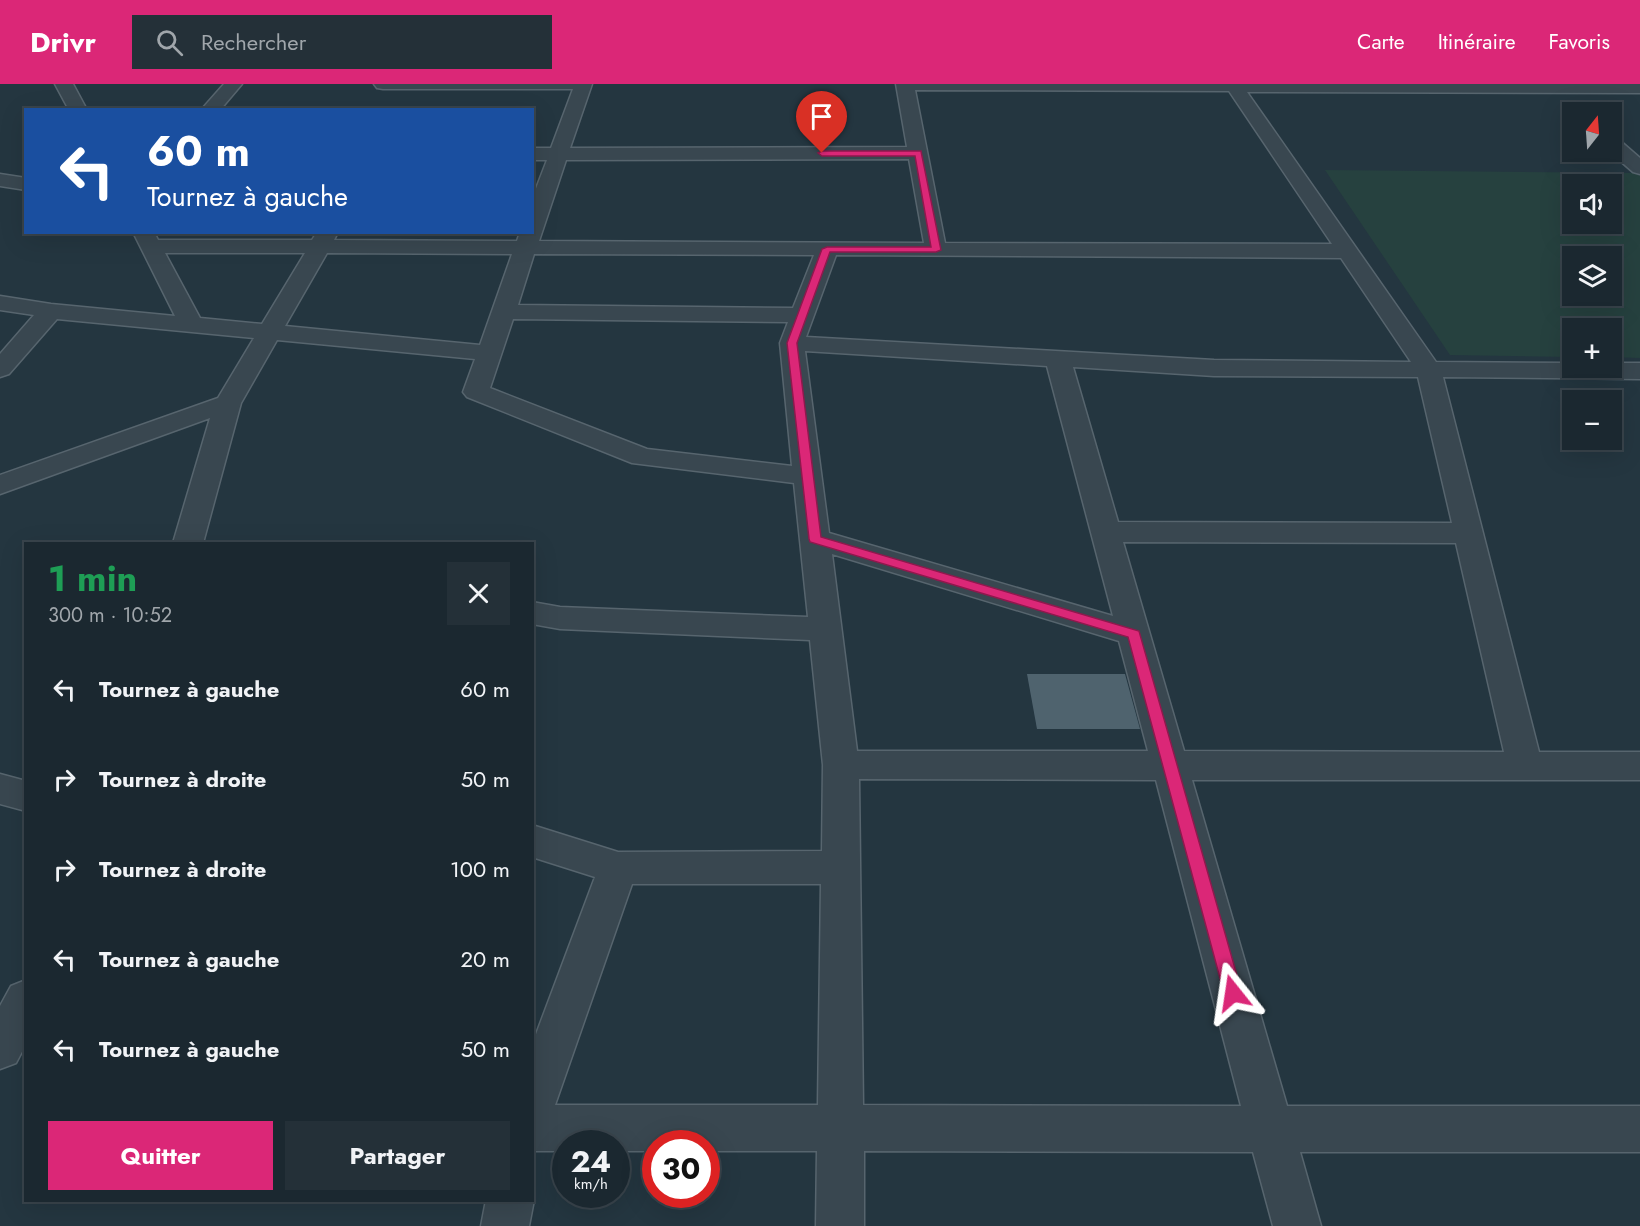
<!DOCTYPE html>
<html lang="fr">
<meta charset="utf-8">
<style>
body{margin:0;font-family:Jost,sans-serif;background:#243038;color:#f1f3f6;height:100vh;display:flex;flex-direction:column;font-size:22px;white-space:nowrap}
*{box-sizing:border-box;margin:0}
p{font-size:20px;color:#a0a6ab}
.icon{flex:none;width:33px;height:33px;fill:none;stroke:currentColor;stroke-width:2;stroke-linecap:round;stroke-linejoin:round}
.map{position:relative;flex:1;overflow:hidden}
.drawer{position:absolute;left:24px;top:458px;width:510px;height:660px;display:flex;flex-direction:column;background:#1b2830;border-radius:0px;box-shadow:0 6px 24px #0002,0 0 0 2px #39444c}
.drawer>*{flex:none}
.guide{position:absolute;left:24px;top:24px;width:510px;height:126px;border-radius:0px;box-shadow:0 6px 24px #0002,0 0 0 2px #39444c;background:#1a4fa0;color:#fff;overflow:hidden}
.needle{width:39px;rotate:17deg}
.tools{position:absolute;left:1562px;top:18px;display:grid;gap:12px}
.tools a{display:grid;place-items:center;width:60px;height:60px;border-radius:0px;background:#1b2830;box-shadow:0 6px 24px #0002,0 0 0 2px #39444c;font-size:30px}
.speed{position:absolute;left:552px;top:1046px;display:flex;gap:12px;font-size:30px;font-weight:700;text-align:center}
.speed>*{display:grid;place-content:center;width:78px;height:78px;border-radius:50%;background:#1b2830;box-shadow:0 6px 24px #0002,0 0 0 2px #39444c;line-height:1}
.speed small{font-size:15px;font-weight:400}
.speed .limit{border:9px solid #d22;background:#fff;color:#111}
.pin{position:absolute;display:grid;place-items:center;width:51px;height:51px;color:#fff;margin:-62px -26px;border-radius:50% 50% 50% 0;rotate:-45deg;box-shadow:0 0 6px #0007}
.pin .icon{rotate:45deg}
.me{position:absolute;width:66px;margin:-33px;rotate:345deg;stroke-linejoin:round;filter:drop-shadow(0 0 4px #0008)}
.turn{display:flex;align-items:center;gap:21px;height:126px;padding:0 24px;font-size:27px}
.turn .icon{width:78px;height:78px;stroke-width:2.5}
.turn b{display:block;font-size:42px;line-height:51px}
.round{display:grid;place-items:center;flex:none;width:63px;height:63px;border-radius:0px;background:#243038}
.head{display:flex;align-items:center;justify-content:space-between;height:102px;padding:0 24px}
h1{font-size:36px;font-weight:700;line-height:45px;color:#1e9e55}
.action{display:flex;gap:12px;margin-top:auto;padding:12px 24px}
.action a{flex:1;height:69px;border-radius:0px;background:#db2777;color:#fff;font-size:24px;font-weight:700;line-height:69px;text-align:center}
.action a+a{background:#243038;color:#f1f3f6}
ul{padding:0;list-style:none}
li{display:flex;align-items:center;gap:18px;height:90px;padding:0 24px}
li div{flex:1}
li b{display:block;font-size:22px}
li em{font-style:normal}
header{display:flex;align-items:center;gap:36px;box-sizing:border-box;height:84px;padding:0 30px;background:#db2777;color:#fff}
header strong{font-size:28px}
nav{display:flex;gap:33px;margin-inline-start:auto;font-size:21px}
.search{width:420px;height:54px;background:#243038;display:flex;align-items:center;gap:15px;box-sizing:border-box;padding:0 21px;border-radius:0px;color:#a0a6ab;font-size:22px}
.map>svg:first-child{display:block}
.green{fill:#26413f;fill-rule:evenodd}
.building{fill:#4f636e}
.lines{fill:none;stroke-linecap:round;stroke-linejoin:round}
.minor-casing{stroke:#57656e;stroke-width:3}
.minor{fill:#394750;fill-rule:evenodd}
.route{fill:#db2777;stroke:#8e194d;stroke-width:1.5}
</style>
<header>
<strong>Drivr</strong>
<div class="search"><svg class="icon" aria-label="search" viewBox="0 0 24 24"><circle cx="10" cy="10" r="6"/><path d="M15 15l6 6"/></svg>Rechercher</div>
<nav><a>Carte</a><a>Itinéraire</a><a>Favoris</a></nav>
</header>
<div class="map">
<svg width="1640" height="1142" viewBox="0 0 1640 1142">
<rect width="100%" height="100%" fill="#243640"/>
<path class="green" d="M 1325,86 L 1637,89 L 1640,92 L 1640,274 L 1611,273 L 1611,244 L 1572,244 L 1572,273 L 1450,271 ZM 1572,100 L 1611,100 L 1611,140 L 1572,140 ZM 1572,172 L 1611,172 L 1611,212 L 1572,212 Z"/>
<polygon class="building" points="1027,590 1125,590 1140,645 1037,645"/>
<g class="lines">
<g class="minor-casing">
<g id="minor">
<polygon points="55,0 73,0 87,26 69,26"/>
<polygon points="224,0 242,0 220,26 201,26"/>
<path d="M 374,0 L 592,0 L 570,64 L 907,63 L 896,0 L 1640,0 L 1640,9 L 1247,8 L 1436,278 L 1572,279 L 1572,284 L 1611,284 L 1611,279 L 1640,279 L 1640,295 L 1443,293 L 1539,668 L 1640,668 L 1640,696 L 1192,696 L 1287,1022 L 1640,1022 L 1640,1068 L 1300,1068 L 1321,1142 L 1273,1142 L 1253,1068 L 864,1067 L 864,1142 L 816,1142 L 817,1067 L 706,1067 L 706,1059 L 656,1059 L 656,1067 L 616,1067 L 616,1059 L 566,1059 L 566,1067 L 532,1067 L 532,961 L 595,793 L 532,773 L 532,741 L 618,768 L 822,767 L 823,681 L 810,556 L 560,545 L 532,540 L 532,518 L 560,523 L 808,533 L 794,399 L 632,379 L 467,313 L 463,308 L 475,275 L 277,256 L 241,319 L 203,459 L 173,459 L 210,334 L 0,410 L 0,391 L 218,314 L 254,254 L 57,235 L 9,290 L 0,293 L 0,270 L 34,231 L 0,226 L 0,212 L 51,220 L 175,232 L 133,148 L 154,148 L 158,156 L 312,156 L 317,148 L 338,148 L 334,156 L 517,157 L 520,148 L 532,148 L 532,115 L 547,76 L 532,76 L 532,64 L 551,64 L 573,5 L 383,5 L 377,4 ZM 915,6 L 1229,7 L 1332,160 L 945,159 ZM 909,75 L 924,159 L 539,157 L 566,76 ZM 165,169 L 305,169 L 262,240 L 200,234 ZM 327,169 L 512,170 L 480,261 L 285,242 ZM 534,170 L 814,171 L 793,224 L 518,221 ZM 836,171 L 1341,174 L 1411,278 L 1214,276 L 806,253 ZM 513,235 L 788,238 L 780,259 L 792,382 L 647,365 L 490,304 ZM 805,267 L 1047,282 L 1113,532 L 829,449 ZM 1073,283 L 1214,292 L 1418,293 L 1452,439 L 1118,438 ZM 1123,458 L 1456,459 L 1504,668 L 1184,667 ZM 832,470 L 1119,557 L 1148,667 L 857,667 ZM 859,695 L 1156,696 L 1241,1022 L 863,1021 ZM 632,800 L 821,800 L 818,1021 L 555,1021 Z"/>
<polygon points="1611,53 1618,55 1640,74 1640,90 1633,88 1610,68"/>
<polygon points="0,90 26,94 26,106 0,102"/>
<polygon points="0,690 26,697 26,727 0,720"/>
<polygon points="26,896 26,960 16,979 0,985 0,922 11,902"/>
<polygon points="532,1112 534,1116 529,1142 481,1142 486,1116 532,1116"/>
</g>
</g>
<use href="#minor" class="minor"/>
</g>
<polygon class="route" points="921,67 941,166 936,168 830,168 797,259 821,453 1139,547 1242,909 1239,914 1233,917 1227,914 1224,909 1128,553 810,458 809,455 787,259 822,165 827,163 931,163 915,72 822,72 818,69 822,67"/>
</svg>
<div class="tools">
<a><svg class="needle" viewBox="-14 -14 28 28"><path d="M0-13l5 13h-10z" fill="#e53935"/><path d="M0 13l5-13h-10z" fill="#a0a6ab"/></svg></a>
<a><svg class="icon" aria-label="sound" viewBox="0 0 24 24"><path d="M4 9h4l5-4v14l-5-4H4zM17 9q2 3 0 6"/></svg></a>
<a><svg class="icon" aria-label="layers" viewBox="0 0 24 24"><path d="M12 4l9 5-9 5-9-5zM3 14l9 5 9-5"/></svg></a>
<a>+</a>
<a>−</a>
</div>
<div class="speed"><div>24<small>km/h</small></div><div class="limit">30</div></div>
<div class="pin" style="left:822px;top:69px;background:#d93025"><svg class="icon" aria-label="arrive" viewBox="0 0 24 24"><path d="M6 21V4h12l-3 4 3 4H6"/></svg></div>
<svg class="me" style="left:1233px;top:909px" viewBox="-20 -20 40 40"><path d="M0-17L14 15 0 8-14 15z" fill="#db2777" stroke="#fff" stroke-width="4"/></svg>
<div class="guide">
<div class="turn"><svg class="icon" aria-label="left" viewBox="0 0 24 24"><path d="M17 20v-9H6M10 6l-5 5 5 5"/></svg><div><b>60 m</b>Tournez à gauche</div></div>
</div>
<section class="drawer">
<div class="head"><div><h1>1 min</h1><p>300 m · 10:52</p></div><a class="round"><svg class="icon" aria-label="close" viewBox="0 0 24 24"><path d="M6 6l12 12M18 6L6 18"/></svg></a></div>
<ul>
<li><svg class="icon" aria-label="left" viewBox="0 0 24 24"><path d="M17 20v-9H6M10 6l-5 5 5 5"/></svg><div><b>Tournez à gauche</b></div><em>60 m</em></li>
<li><svg class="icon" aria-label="right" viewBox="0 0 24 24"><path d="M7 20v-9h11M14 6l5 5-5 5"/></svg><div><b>Tournez à droite</b></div><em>50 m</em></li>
<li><svg class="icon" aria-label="right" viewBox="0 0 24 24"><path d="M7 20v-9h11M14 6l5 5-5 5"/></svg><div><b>Tournez à droite</b></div><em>100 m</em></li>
<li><svg class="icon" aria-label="left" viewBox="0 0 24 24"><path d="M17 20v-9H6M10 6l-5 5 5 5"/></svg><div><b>Tournez à gauche</b></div><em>20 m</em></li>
<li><svg class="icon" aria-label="left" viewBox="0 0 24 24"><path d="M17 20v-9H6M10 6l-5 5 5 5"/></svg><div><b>Tournez à gauche</b></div><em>50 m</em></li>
</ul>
<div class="action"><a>Quitter</a><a>Partager</a></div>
</section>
</div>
